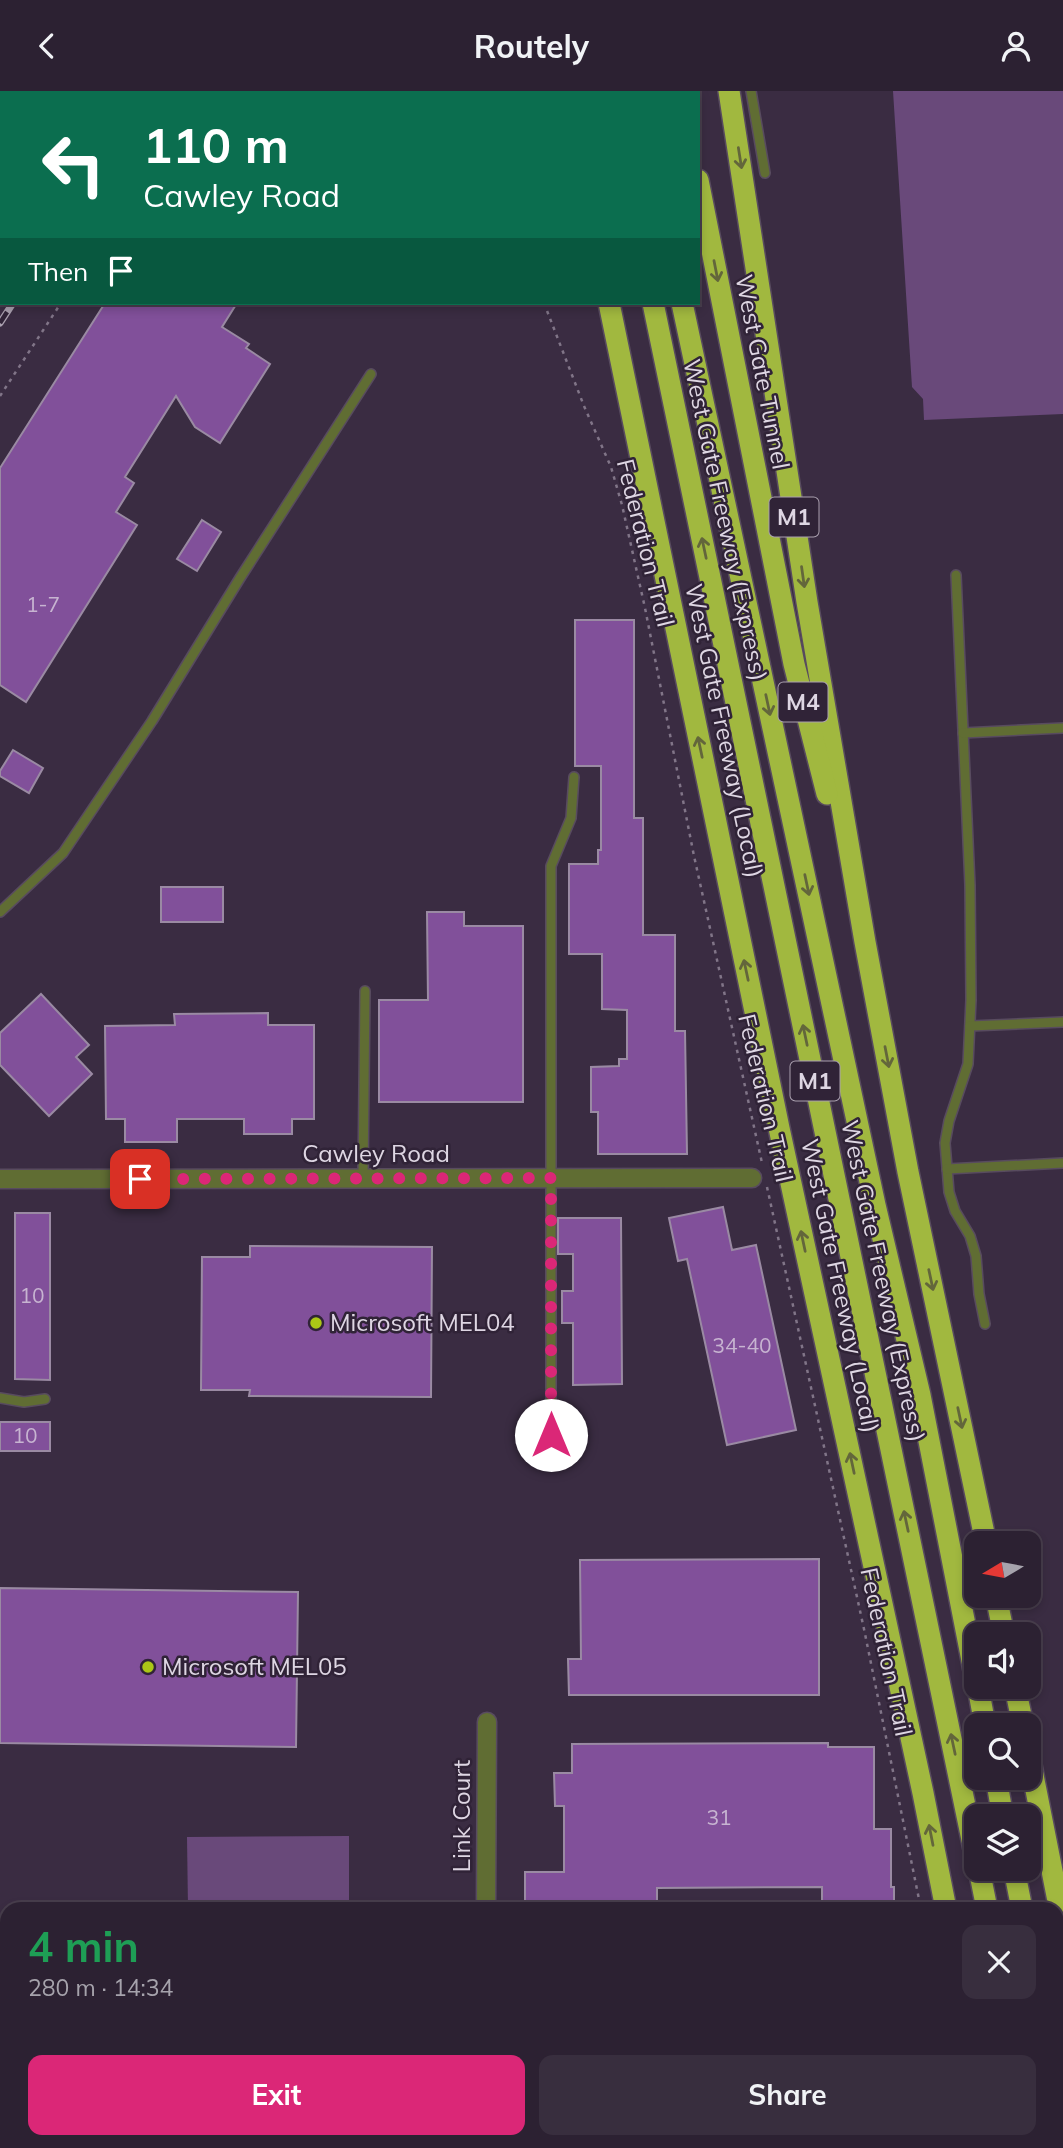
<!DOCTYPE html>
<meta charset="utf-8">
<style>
body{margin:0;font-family:Mulish,sans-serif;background:#382e3e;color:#f1f3f6;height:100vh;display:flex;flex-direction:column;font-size:26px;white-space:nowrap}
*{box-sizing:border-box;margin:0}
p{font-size:23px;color:#a6a3ac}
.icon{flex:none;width:38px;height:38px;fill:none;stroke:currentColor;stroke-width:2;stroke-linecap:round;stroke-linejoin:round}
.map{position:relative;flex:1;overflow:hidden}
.sheet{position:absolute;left:0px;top:1811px;width:1064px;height:247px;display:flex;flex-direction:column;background:#2c2132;border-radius:21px 21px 0 0;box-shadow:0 4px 10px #0003,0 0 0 2px #483e4d}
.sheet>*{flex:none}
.guide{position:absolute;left:0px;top:0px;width:700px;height:214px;box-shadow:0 4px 10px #0003,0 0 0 2px #483e4d;background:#0b6e4f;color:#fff;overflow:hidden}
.needle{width:46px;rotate:260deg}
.fabs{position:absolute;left:964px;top:1440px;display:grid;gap:14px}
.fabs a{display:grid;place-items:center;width:77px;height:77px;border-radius:14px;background:#2c2132;box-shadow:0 4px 10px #0003,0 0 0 2px #483e4d;font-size:35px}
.pin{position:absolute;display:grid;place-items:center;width:60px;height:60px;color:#fff;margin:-30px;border-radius:14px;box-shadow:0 4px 10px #0006}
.me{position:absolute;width:77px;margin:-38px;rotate:0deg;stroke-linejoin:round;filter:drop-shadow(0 0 5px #0008)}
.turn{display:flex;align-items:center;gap:24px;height:147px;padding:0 28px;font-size:32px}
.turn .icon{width:91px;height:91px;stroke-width:2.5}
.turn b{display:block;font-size:49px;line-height:60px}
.then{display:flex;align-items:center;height:66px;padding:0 28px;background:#0003;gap:14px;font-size:26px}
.round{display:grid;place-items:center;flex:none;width:74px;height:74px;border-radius:14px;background:#382e3e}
.headline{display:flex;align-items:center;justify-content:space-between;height:119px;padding:0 28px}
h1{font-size:42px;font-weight:700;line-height:52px;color:#1e9e55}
.action{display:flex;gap:14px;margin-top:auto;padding:14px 28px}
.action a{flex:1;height:80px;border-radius:14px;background:#db2777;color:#fff;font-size:28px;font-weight:700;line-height:80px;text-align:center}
.action a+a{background:#382e3e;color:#f1f3f6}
header{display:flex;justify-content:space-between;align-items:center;height:91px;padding:0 28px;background:#2c2132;font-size:32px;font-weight:700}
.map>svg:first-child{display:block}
.green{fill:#69497a}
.building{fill:#81509a;stroke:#9a8aa3;stroke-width:2}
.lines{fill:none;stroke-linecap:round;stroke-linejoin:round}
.highway-tunnel{stroke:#53465a;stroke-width:21;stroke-dasharray:21 10;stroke-linecap:butt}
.lane-casing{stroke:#584b5f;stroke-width:12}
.street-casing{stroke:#584b5f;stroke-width:21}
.highway-casing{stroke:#584b5f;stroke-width:24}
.path{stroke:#817588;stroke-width:2.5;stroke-dasharray:3.5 5;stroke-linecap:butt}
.lane{stroke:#606d33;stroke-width:9}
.street{stroke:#606d33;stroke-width:18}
.highway{stroke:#a1b83f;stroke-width:21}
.rail-casing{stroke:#aba1b0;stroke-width:7}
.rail{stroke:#302337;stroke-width:4.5;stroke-dasharray:13;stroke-linecap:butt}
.oneway{stroke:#63663b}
.route{stroke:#db2777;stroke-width:12;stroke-dasharray:0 21.6}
.poi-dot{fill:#abc716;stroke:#302337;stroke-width:2.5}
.labels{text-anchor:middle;stroke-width:5;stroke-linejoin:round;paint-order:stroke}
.number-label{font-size:21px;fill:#c7b4d1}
.shield{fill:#302337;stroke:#aaa0af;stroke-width:2}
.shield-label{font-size:23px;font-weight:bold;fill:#ded6e3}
.street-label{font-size:24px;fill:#ded6e3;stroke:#302337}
.poi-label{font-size:24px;fill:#ded6e3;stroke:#302337;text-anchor:start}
</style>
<header><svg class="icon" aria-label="back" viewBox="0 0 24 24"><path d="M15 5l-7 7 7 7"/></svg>Routely<svg class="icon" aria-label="person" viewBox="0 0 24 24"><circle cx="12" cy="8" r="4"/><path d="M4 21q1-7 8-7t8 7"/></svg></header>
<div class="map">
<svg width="1063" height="2057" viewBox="0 0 1063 2057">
<rect width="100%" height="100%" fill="#3a2c42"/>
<g class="green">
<polygon points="893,0 1063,0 1063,323 924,329 923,308 912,296"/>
<polygon points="349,1745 349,1818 188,1818 187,1746"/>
</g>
<g class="building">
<polygon points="105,212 237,212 222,236 249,253 246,257 270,273 220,352 195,336 176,305 125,386 134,392 116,421 137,434 26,611 0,594 0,377"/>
<polygon points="202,429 221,441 197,480 177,468"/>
<polygon points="575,529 634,529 634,727 643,727 643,844 675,844 675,940 685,940 687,1063 598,1063 598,1021 591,1021 591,976 619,975 619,968 627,968 627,919 602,918 602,863 569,863 569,773 598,773 598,759 601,759 601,675 575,675"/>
<polygon points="13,659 43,677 29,702 0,685 0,680"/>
<rect x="161" y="796" width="62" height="35"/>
<polygon points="427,821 464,821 464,835 523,835 523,1011 379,1011 379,909 428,909"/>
<polygon points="41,903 89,954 76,966 92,983 49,1025 0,974 0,942"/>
<polygon points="268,922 268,934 314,934 314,1028 292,1028 292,1043 244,1043 244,1028 177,1028 177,1051 125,1051 125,1028 106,1028 105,935 175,934 174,923"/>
<polygon points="723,1116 732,1159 756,1154 796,1339 727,1354 687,1168 678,1170 669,1127"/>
<polygon points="15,1122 50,1122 50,1289 15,1288"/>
<polygon points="558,1127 621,1127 622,1293 573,1294 573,1232 562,1232 562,1200 573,1200 573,1163 558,1163"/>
<polygon points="250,1155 432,1156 431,1306 249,1305 250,1299 201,1299 202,1166 250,1166"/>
<rect x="0" y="1331" width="50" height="29"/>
<polygon points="819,1468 819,1604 569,1604 568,1568 581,1568 580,1469"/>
<polygon points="0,1497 298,1501 296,1656 0,1652"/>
<polygon points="828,1652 828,1656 874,1656 874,1738 891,1738 891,1796 894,1796 894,1818 822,1818 822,1796 657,1797 657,1813 584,1813 584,1818 525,1818 525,1781 564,1781 564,1715 555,1715 554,1682 572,1682 572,1653"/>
</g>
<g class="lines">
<polyline class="highway-tunnel" points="681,0 681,2"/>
<g class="lane-casing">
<g id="lane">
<polyline points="751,0 765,82"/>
<polyline points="956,484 970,794 971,909 968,973 949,1030 945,1052 949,1101 955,1120 970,1145 976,1165 979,1203 985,1233"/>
<polyline points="963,642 1063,637"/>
<polyline points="0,821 63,762 152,630 240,487 371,283"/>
<polyline points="970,935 1063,931"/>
<polyline points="947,1078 1063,1072"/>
<polyline points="363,1088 365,900"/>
<polyline points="0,1307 24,1311 45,1308"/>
<polyline points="551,1344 551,775 571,727 574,686"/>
</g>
</g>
<g class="street-casing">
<g id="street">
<polyline points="0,1088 752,1087"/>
<polyline points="486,1818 487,1631"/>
<polyline points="484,2057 484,2051"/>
</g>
</g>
<g class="highway-casing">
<g id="highway">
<polyline points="566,0 566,2"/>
<polyline points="609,0 610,2"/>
<polyline points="638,0 639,2"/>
<polyline points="729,0 807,511 865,851 908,1081 986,1452"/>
<polyline points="698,89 794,573 827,703"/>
<polyline points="609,212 779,1037 923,1702 946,1818"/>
<polyline points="653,212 976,1768"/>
<polyline points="682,212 875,1114 920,1304 976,1590"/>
<polyline points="996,1505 1004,1544"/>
<polyline points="978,1596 985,1634"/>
<polyline points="1015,1596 1023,1634"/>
<polyline points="1029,1664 1063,1835"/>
<polyline points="996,1687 1003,1726"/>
<polyline points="979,1778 987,1818"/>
<polyline points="1014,1778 1022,1818"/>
<polyline points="1057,1995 1063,2025"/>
<polyline points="979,2051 980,2057"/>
<polyline points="998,2051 1000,2057"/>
<polyline points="1035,2051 1037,2057"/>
</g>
</g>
<g class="path">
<polyline points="497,0 497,2"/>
<polyline points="192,2 193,0"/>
<polyline points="544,212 584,315 611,376 622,414 645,517 694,765 762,1072"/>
<polyline points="0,305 61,212"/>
<polyline points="767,1096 864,1538 921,1818"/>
<polyline points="958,2051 958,2057"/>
</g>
<use href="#lane" class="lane"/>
<use href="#street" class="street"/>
<use href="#highway" class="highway"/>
<g class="rail-casing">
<g id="rail">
<polyline points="145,2 146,0"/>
<polyline points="0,232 13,212"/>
</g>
</g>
<use href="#rail" class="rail"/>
</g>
<defs><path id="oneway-shaft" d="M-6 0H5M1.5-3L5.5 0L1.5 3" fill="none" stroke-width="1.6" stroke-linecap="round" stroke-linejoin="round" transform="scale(1.75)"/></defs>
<g class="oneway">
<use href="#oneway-shaft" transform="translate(740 67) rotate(81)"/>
<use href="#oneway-shaft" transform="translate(716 180) rotate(79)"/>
<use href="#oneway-shaft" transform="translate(704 457) rotate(-102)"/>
<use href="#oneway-shaft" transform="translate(803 486) rotate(82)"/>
<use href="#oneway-shaft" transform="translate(768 614) rotate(78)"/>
<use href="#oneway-shaft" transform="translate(700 656) rotate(-102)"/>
<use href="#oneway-shaft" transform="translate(807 794) rotate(78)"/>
<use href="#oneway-shaft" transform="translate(746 879) rotate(-102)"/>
<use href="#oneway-shaft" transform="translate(805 944) rotate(-102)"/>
<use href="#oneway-shaft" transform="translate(887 966) rotate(79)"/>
<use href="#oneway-shaft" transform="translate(803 1150) rotate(-102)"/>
<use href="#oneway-shaft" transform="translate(931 1189) rotate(78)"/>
<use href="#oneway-shaft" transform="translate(960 1327) rotate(78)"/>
<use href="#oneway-shaft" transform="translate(852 1372) rotate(-102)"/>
<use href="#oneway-shaft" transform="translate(906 1430) rotate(-102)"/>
<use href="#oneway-shaft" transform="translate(953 1653) rotate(-102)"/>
<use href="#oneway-shaft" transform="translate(931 1744) rotate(-101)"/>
</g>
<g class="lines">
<polyline class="route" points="140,1088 551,1087 551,1344"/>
</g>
<g class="poi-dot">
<circle cx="316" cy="1232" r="7"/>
<circle cx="148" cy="1576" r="7"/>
</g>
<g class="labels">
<g class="number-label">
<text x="43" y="521">1-7</text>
<text x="32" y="1212">10</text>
<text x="742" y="1262">34-40</text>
<text x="25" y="1352">10</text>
<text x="719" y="1734">31</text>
</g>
<g class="shield">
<rect x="769.5" y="406.5" width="49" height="39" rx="5"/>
<rect x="778.5" y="591.5" width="49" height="39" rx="5"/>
<rect x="790.5" y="970.5" width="49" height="39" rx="5"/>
</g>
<g class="shield-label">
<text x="794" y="434">M1</text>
<text x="803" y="619">M4</text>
<text x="815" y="998">M1</text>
</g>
<g class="street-label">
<text transform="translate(762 281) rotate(79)" y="8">West Gate Tunnel</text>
<text transform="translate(725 429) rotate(78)" y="8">West Gate Freeway (Express)</text>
<text transform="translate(645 452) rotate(76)" y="8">Federation Trail</text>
<text transform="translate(724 640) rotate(78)" y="8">West Gate Freeway (Local)</text>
<text transform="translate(765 1007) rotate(77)" y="8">Federation Trail</text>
<text x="376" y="1071">Cawley Road</text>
<text transform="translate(883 1190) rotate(78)" y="8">West Gate Freeway (Express)</text>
<text transform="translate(840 1195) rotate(78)" y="8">West Gate Freeway (Local)</text>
<text transform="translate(886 1561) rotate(78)" y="8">Federation Trail</text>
<text transform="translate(462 1725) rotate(-90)" y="8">Link Court</text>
</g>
<g class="poi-label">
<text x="330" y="1240">Microsoft MEL04</text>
<text x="162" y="1584">Microsoft MEL05</text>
</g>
</g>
</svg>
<div class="fabs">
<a><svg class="needle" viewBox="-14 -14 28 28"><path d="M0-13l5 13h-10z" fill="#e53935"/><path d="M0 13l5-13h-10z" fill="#a6a3ac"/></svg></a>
<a><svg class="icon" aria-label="sound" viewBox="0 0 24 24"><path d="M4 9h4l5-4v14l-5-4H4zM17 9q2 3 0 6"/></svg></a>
<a><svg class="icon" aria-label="search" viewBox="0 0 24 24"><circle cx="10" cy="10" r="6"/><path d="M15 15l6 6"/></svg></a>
<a><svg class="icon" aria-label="layers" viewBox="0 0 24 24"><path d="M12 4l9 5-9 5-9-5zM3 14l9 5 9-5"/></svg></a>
</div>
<div class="pin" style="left:140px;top:1088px;background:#d93025"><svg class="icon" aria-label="arrive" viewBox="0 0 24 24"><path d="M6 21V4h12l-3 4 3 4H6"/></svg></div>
<svg class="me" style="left:551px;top:1344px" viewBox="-20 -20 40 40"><circle r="19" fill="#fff"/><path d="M0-13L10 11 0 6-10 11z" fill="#db2777"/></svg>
<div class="guide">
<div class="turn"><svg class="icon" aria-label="left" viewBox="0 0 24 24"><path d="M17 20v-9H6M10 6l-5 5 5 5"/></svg><div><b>110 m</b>Cawley Road</div></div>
<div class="then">Then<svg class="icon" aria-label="arrive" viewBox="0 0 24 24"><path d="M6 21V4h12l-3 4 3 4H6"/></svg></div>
</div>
<section class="sheet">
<div class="headline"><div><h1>4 min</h1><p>280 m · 14:34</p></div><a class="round"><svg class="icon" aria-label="close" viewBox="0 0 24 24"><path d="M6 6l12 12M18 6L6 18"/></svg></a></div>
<div class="action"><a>Exit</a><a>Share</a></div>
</section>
</div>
